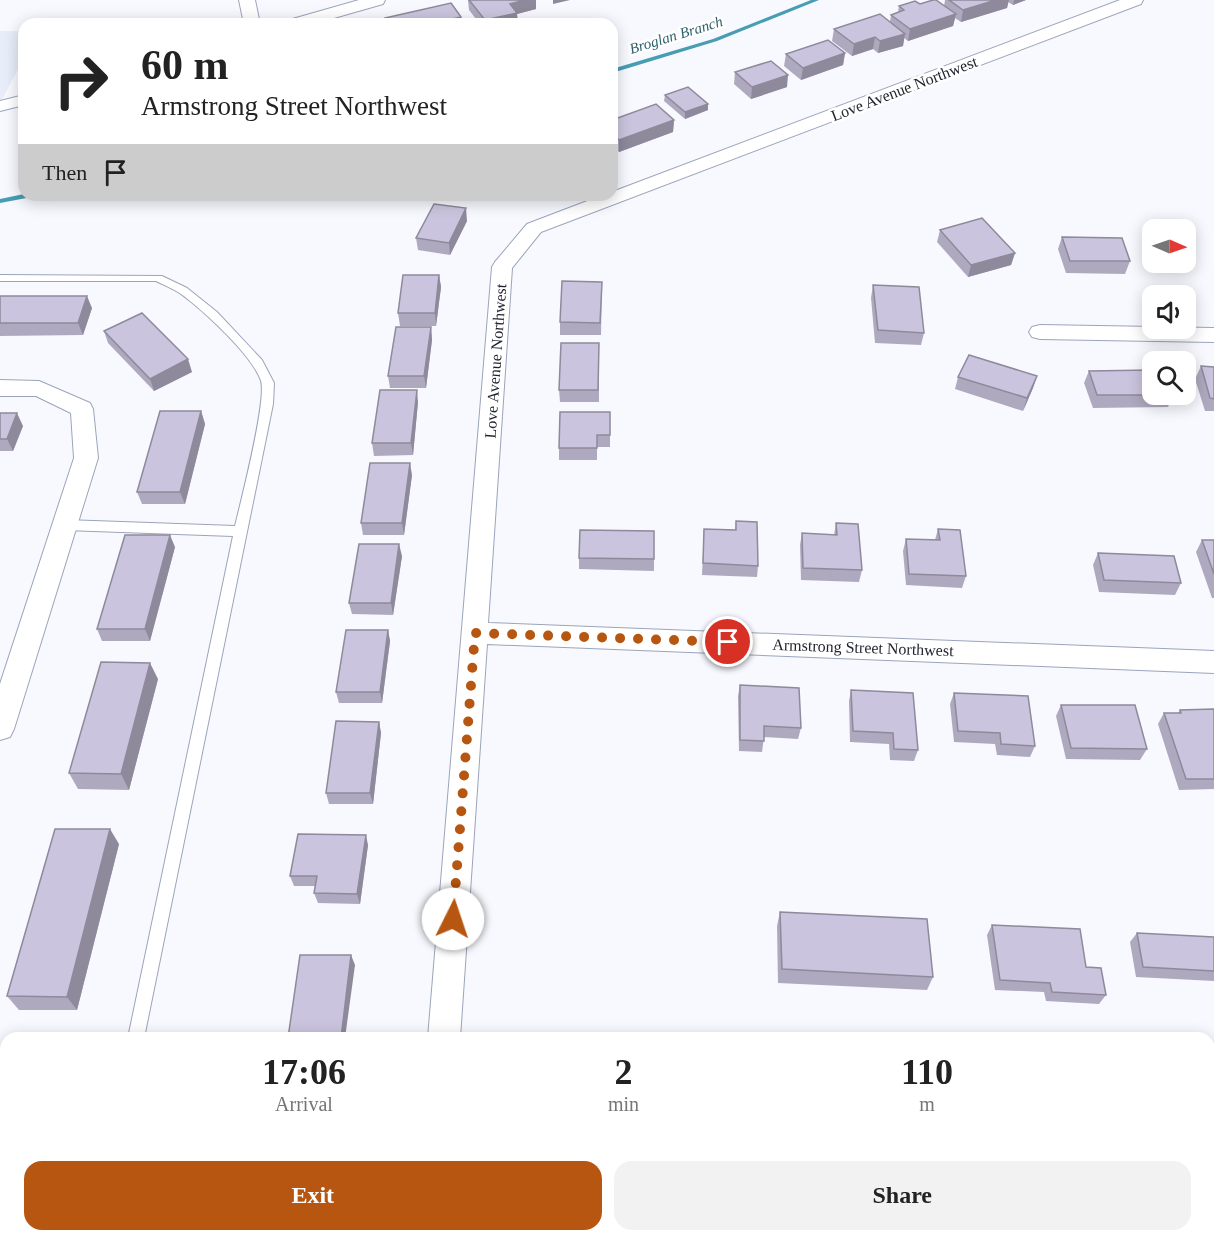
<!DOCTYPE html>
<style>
body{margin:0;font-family:"Times New Roman",serif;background:#f2f2f2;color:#222;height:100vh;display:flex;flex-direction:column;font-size:22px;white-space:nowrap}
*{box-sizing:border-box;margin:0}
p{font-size:20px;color:#767676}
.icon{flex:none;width:33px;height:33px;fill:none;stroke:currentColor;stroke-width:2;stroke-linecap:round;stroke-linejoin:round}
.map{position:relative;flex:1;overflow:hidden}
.details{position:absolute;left:0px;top:1032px;width:1215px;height:210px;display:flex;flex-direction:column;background:#fff;border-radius:18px 18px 0 0;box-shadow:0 3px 15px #0003}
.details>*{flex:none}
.top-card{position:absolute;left:18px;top:18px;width:600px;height:183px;border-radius:18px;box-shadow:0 3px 15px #0003;background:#fff;color:#222;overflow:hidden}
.needle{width:39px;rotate:92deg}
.tools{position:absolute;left:1142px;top:219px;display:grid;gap:12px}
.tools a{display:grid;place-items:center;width:54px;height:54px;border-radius:12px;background:#fff;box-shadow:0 3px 15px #0003;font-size:30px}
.pin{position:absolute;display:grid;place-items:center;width:51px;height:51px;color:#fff;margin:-26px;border:3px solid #fff;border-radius:50%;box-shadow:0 2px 6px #0007}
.me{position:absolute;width:66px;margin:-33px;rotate:4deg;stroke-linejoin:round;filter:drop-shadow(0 0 4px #0008)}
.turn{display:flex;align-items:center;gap:21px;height:126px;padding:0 24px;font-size:27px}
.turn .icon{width:78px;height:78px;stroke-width:2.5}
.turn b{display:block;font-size:42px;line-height:51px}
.then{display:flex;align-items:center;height:57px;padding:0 24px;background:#0003;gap:12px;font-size:22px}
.eta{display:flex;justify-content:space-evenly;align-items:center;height:102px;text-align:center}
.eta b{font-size:36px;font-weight:800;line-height:42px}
.action{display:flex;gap:12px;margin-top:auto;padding:12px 24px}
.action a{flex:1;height:69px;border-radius:18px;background:#b65610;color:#fff;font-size:24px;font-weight:800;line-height:69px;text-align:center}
.action a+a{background:#f2f2f2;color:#222}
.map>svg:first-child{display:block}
.built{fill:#e8edfa}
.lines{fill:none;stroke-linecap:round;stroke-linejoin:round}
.stream{fill:#479db2;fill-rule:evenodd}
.service-casing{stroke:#9ba4bc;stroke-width:2}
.minor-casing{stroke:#9ba4bc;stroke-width:2}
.service{fill:#fff;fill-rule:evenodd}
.minor{fill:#fff;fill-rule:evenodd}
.wall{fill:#afa9bf}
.shaded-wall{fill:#8e899b}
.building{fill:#cbc4de;stroke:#8e899b;stroke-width:1.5}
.route{stroke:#b65610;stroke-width:10;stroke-dasharray:0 18}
.labels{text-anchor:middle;stroke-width:5;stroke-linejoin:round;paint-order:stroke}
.far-water-label{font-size:15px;font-style:italic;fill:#2d606b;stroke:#fff}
.street-label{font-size:16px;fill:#1f222c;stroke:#fff}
</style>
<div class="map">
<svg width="1214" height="1242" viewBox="0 0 1214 1242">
<rect width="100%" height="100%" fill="#f7f9fe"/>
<polygon class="built" points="0,31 24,31 24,58 0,103"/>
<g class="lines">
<g class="stream">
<polygon points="811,0 819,0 717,41 612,73 612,69 713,39"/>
<polygon points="24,194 35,195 32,197 0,203 0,199"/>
</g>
<g class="service-casing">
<g id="service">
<path d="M 0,275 L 162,276 L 187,288 L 217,312 L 262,360 L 274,383 L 273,404 L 144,1038 L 128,1038 L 233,536 L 65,530 L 59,525 L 65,520 L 235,526 C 241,501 267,400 261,381 C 253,356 203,310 181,294 C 174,289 164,285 156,281 L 0,281 Z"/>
<polygon points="86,1236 104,1236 103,1242 85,1242"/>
</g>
</g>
<g class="minor-casing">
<g id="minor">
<polygon points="239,0 255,0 260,24 244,24"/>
<polygon points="359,0 385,0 383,4 313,24 287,24 289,20"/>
<polygon points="1120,0 1143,0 1141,4 541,232 512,268 488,623 1214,651 1214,673 487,644 460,1038 428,1038 492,267 495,262 527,224 603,195 612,195 612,192"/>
<polygon points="24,95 24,105 0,111 0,101"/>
<polygon points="1040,325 1214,328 1214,342 1040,339 1032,337 1029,332 1032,327"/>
<polygon points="0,380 39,381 90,403 93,409 98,458 14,729 10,737 0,740 0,684 74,458 71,413 36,396 0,396"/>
<polygon points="1214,1089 1214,1121 1209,1122 1209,1090"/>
<polygon points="1209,1224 1214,1242 1181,1242 1180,1236 1209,1236"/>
<polygon points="413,1236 447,1236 446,1242 412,1242"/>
</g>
</g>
<use href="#service" class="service"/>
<use href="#minor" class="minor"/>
</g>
<g class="wall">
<polygon points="468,0 536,0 536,9 517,14 518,24 480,24 469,10"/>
<polygon points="945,0 1026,0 1013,5 1008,2 1007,8 961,22 955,18 953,26 908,41 904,38 903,46 878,53 873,49 852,56 832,41 834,29 890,22 891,15 898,12 899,6 920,4 944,6"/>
<polygon points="845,53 843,65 801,80 784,66 786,54"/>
<polygon points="735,72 787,87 751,99 734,84"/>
<polygon points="665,95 708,110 685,119 664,101"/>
<polygon points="612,120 674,120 673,132 619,152 612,146"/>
<polygon points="467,221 450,255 418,250 416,238"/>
<polygon points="940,230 1015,253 1011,265 968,277 937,242"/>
<polygon points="1062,237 1130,261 1125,274 1066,273 1058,249"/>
<polygon points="439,275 441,287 436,326 400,326 398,313"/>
<polygon points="602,282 601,335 560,335 560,322"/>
<polygon points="873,285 924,333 921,345 875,343 871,298"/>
<polygon points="0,296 92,308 83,335 0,336"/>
<polygon points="431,327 432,340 426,388 390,388 388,376"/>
<polygon points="104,331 192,372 154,391 108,343"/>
<polygon points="599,343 599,402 560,402 559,390"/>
<polygon points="1201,366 1214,367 1214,411 1205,411 1195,379"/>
<polygon points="1089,371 1173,395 1168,407 1093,408 1084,383"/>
<polygon points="1037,376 1033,388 1023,411 955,389 958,377"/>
<polygon points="418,402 413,455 374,456 372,443"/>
<polygon points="201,411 205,424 185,504 142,504 137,492"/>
<polygon points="610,412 610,447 597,447 597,460 559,460 559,448"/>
<polygon points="0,413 23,426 13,451 0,451"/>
<polygon points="412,475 404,535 363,535 361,523"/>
<polygon points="736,521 758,566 757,577 702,575 704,529 735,530"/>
<polygon points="836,523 862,570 859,582 801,580 800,545 802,533 834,535"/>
<polygon points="938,529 966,576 962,588 906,585 903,551 906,539 935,540"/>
<polygon points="1202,540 1214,540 1214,598 1212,598 1196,552"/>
<polygon points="175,547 150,641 102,641 97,629"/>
<polygon points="1098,553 1181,583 1175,595 1099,592 1093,565"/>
<polygon points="402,556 393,615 352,614 349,603"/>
<polygon points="579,558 654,559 654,571 579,569"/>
<polygon points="388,630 390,641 382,703 339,703 336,692"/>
<polygon points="158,679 129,790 78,789 69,773"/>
<polygon points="740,685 801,728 798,739 764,737 762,752 739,751 738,696"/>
<polygon points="851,690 918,750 914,761 890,760 889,744 850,742 849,701"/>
<polygon points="954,693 1035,746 1030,757 997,755 995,744 954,742 950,704"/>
<polygon points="1061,705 1147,749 1140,760 1066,759 1056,716"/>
<polygon points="1214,709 1214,789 1179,790 1158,724 1164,713 1178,713 1180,710"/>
<polygon points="379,722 381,733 373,804 329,804 326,793"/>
<polygon points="119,844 77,1010 19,1010 7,996"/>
<polygon points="368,845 360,904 318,903 314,893 315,886 294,886 290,876"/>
<polygon points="780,912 933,977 927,990 778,983 777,926"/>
<polygon points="992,925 1106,995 1099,1004 1046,1001 1044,992 995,990 987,935"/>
<polygon points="1137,933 1214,937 1214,981 1136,977 1130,942"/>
<polygon points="0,1060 6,1060 6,1196 0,1195"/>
<polygon points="916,1236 1102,1236 1103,1242 917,1242"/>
</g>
<g class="shaded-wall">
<polygon points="525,0 536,0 536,9 517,14 518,24 486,24 485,20 510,4"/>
<polygon points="553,0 570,0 553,4"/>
<polygon points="996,0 1009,0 1007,8 961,22 963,10"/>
<polygon points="1014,0 1026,0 1013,5"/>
<polygon points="956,14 953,26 908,41 910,29"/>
<polygon points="461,17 462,24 444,24 443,21"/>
<polygon points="905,34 903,46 878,53 880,41"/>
<polygon points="875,37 873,49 852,56 854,44"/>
<polygon points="845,53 843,65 801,80 803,68"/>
<polygon points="788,75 787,87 751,99 752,87"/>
<polygon points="708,104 708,110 685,119 685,112"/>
<polygon points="674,120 673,132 619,152 619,140"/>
<polygon points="466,208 467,221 450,255 449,243"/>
<polygon points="1015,253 1011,265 968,277 971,265"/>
<polygon points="439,275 441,287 436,326 435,313"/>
<polygon points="87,296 92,308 83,335 78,323"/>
<polygon points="431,327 432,340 426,388 424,376"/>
<polygon points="188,359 192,372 154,391 150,379"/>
<polygon points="1037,376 1033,388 1023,411 1027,398"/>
<polygon points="417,390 418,402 413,455 411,443"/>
<polygon points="201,411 205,424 185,504 180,492"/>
<polygon points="17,413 23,426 13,451 7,439"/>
<polygon points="410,463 412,475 404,535 402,523"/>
<polygon points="170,535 175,547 150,641 145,629"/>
<polygon points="399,544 402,556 393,615 391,603"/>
<polygon points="388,630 390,641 382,703 380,692"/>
<polygon points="150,663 158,679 129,790 121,774"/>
<polygon points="379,722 381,733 373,804 370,793"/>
<polygon points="110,829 119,844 77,1010 67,997"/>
<polygon points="366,835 368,845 360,904 357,894"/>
<polygon points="351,955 355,965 345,1038 341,1038"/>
</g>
<g class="building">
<polygon points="469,0 525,0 510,4 517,13 485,20"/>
<polygon points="933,0 936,0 956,14 910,29 891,15 904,10 899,6 915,1 920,4"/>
<polygon points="949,0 996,0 963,10"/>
<polygon points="451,3 461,17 443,21 445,24 389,24 385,18"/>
<polygon points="880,14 905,34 880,41 875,37 854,44 834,29"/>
<polygon points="828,40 845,53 803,68 786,54"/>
<polygon points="771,61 788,75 752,87 735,72"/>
<polygon points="688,87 708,104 685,112 665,95"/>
<polygon points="656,104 674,120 619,140 612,133 612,120"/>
<polygon points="434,204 466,208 449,243 416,238"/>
<polygon points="982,218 1015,253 971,265 940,230"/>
<polygon points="1062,237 1122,238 1130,261 1070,261"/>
<polygon points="403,275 439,275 435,313 398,313"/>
<polygon points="562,281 602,282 600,323 560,322"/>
<polygon points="873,285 919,287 924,333 878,330"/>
<polygon points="0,296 87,296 78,323 0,323"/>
<polygon points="142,313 188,359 150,379 104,331"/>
<polygon points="396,327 431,327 424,376 388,376"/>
<polygon points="561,343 599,343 598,390 559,390"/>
<polygon points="969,355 1037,376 1027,398 958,377"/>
<polygon points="1201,366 1214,367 1214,399 1210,398"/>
<polygon points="1152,370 1152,394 1173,395 1097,395 1089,371"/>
<polygon points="380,390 417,390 411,443 372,443"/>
<polygon points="160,411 201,411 180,492 137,492"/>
<polygon points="560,412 610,412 610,435 597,435 597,448 559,448"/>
<polygon points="0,413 17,413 7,439 0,439"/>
<polygon points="370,463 410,463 402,523 361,523"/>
<polygon points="736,521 757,522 758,566 703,563 704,529 736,530"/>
<polygon points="836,523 858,524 862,570 803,568 802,533 837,535"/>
<polygon points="938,529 960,530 966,576 909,574 906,539 940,540"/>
<polygon points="580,530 654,531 654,559 579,558"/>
<polygon points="125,535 170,535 145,629 97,629"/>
<polygon points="1202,540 1214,540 1214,574"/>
<polygon points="359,544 399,544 391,603 349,603"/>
<polygon points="1098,553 1174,556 1181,583 1104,580"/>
<polygon points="346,630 388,630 380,692 336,692"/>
<polygon points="101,662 150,663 121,774 69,773"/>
<polygon points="740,685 799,688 801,728 764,726 764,741 740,740"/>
<polygon points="851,690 913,693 918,750 894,749 893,733 853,731"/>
<polygon points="954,693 1028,696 1035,746 1001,744 1000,733 958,731"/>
<polygon points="1061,705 1135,705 1147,749 1071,748"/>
<polygon points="1214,709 1214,779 1186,779 1164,713 1181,713 1180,710"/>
<polygon points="336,721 379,722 370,793 326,793"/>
<polygon points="55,829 110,829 67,997 7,996"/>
<polygon points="298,834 366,835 357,894 314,893 317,876 290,876"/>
<polygon points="780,912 927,919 933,977 782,969"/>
<polygon points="992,925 1080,929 1086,967 1101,968 1106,995 1052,992 1050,983 1000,980"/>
<polygon points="1137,933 1214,937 1214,971 1143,967"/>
<polygon points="300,955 351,955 341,1038 288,1038"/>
<polygon points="0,1060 6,1060 6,1184 5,1188 0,1188"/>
<polygon points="926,1236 1102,1236 1103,1242 926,1242"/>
</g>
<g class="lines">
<polyline class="route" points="453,919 475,633 728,642"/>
</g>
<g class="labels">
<g class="far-water-label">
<text transform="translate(676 35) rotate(-17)" y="5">Broglan Branch</text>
</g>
<g class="street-label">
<text transform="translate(904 88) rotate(-21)" y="6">Love Avenue Northwest</text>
<text transform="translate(495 361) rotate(-86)" y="6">Love Avenue Northwest</text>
<text transform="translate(863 647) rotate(2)" y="6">Armstrong Street Northwest</text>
</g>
</g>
</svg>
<div class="tools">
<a><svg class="needle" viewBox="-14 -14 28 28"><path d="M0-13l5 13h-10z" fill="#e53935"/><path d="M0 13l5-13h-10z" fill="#767676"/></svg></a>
<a><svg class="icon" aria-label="sound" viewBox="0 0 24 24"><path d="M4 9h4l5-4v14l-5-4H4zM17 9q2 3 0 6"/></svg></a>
<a><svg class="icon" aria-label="search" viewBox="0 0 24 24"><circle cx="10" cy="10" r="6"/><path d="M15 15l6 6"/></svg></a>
</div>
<div class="pin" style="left:728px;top:642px;background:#d93025"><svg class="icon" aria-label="arrive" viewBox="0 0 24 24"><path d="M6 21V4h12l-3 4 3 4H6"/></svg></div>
<svg class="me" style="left:453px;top:919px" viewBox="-20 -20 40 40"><circle r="19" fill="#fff"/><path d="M0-13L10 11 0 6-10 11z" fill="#b65610"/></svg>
<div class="top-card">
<div class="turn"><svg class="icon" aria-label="right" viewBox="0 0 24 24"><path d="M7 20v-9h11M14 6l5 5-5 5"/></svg><div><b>60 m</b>Armstrong Street Northwest</div></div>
<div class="then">Then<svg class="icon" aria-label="arrive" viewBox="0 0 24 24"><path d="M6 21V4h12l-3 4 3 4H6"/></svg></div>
</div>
<section class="details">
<div class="eta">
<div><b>17:06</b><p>Arrival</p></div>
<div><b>2</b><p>min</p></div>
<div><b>110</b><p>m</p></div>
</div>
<div class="action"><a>Exit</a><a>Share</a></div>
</section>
</div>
